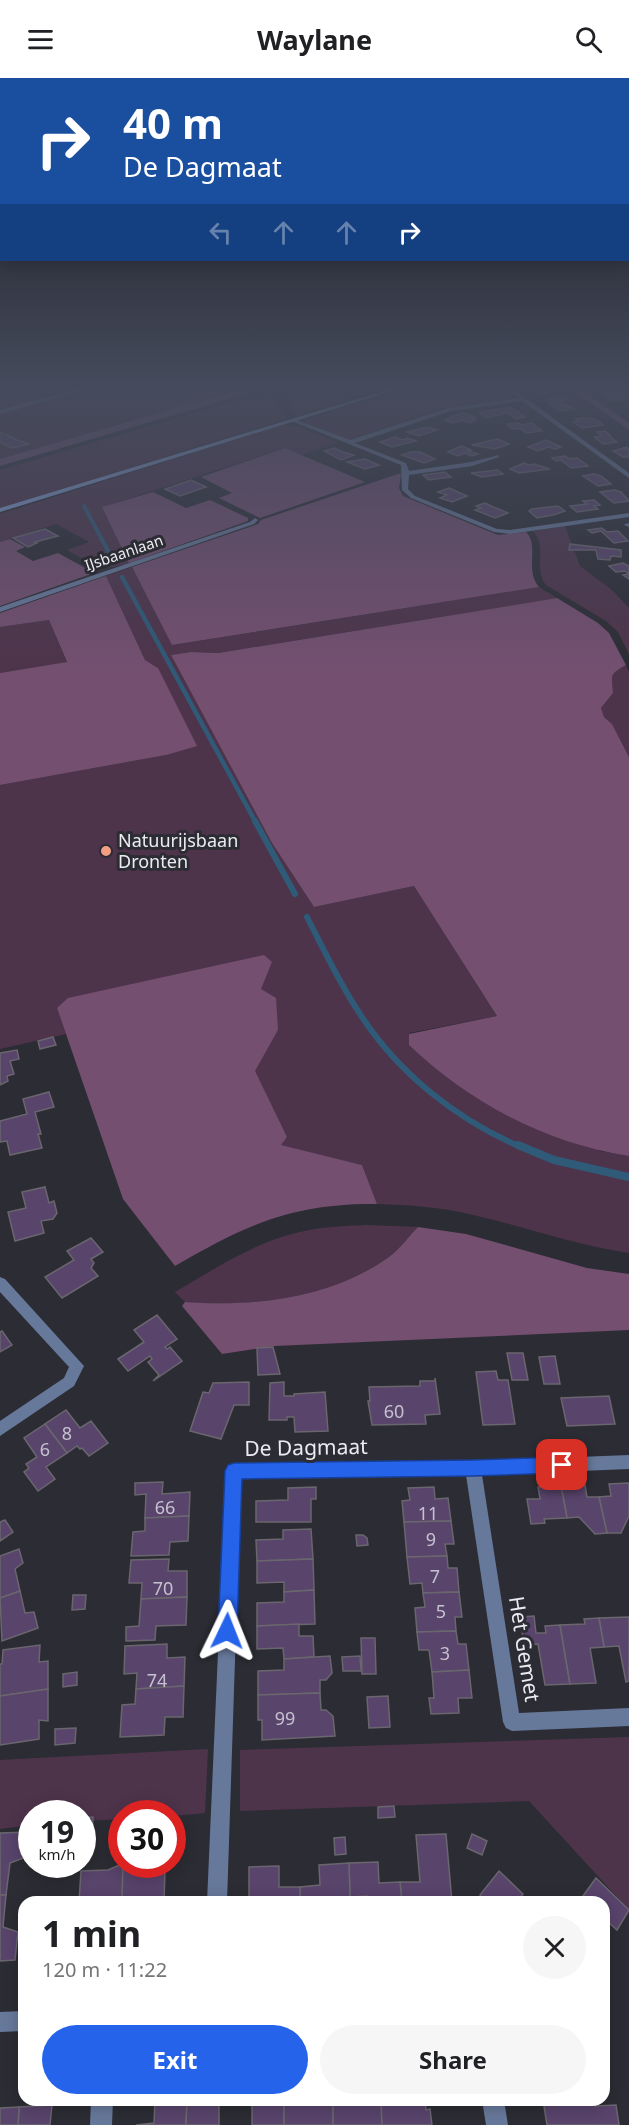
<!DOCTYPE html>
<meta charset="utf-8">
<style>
body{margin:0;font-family:"Noto Sans",sans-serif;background:#f6f6f6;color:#202124;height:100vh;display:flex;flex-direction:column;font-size:22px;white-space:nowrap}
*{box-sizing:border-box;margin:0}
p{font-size:20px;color:#757577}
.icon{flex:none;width:33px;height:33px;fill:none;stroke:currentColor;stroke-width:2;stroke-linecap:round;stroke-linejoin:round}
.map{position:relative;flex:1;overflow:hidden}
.side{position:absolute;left:18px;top:1818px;width:592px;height:210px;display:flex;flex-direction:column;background:#fff;border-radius:18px;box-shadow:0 3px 15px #0003}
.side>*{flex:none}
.hud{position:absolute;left:0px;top:0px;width:630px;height:183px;box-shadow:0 3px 15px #0003;background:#1a4fa0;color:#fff;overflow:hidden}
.speed{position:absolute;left:18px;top:1722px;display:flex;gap:12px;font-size:30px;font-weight:700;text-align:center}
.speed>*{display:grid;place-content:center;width:78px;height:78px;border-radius:50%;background:#fff;box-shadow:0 3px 15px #0003;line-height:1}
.speed small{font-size:15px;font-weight:400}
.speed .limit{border:9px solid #d22;background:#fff;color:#111}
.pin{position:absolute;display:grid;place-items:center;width:51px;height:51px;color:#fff;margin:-26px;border-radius:12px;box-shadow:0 3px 9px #0006}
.me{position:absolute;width:66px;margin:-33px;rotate:2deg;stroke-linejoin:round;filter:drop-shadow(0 0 4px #0008)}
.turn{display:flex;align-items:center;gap:21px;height:126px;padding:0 24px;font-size:27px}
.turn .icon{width:78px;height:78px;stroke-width:2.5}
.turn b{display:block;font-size:42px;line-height:51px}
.lanes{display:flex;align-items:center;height:57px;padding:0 24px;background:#0003;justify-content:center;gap:30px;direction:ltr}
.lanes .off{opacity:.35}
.round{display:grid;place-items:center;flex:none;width:63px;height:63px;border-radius:32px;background:#f6f6f6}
.headline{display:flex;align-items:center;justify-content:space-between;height:102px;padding:0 24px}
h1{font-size:36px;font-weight:700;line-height:45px}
.cta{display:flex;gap:12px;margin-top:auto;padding:12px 24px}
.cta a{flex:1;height:69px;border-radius:36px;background:#2563eb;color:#fff;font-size:24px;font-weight:700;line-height:69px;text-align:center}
.cta a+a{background:#f6f6f6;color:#202124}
header{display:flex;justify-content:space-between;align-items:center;height:78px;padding:0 24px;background:#fff;font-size:27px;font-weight:700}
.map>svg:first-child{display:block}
.green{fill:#4e344b}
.forest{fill:#744f70}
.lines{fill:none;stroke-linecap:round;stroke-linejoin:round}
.stream-far3{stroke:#2f5a78;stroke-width:4}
.stream-far2{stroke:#2f5a78;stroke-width:4.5}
.stream-far1{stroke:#2f5a78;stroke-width:6}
.stream{stroke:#2f5a78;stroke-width:8}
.building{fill:#59446c;stroke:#6a666e;stroke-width:1.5}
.street{fill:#67799b;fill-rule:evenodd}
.secondary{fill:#86a3da;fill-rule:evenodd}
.route{fill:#2563eb;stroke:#184099;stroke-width:1.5}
.poi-dot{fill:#f39f84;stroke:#2c2c34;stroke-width:2}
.labels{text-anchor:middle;stroke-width:6;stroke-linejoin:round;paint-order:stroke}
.far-street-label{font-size:15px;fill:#ebebf0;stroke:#2c2c34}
.poi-label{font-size:18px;fill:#ebebf0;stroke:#2c2c34;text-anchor:start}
.near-number-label{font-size:18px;fill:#c6c1cf}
.near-street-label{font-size:21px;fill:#ebebf0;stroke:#2c2c34}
</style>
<header><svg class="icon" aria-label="menu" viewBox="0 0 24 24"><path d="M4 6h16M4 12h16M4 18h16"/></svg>Waylane<svg class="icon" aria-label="search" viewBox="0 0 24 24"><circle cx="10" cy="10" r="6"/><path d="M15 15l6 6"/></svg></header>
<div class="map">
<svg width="629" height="2047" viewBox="0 0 629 2047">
<rect width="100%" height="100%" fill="#2c2c34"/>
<g class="green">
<polygon points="0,307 255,307 0,381"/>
<polygon points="288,307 393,307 297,338 281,311"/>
<polygon points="418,307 481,307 507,311 518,320 446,329 347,362 304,344 304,342"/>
<polygon points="266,314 271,315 287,341 0,430 0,392"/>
<path d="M 281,347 L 297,348 L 339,365 L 301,377 L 284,370 L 103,429 L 129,485 C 97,495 95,487 67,472 L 89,464 L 56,446 L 0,464 L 0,436 Z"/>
<path d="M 565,448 L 580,488 L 612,512 L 629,530 L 629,576 L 618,554 L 606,543 L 546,507 C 533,491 548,468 533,453 Z"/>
<path d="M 132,489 L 173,567 L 539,509 L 557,520 L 218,575 L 191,574 L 171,577 L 272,765 L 314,829 L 414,808 L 497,938 L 409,955 L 409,967 L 600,1073 L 629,1078 L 629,1175 C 574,1167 526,1149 473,1137 C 441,1129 409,1127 377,1126 L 362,1087 L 280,1067 L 287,1059 L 254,993 L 278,952 L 260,911 L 272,884 L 57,930 L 66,956 L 0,971 L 0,707 L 166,677 L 158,590 L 145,582 L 106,498 Z"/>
<polygon points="49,542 67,585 0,595 0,549"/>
<path d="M 626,587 L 629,594 L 629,679 L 612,646 L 604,639 L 601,630 L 613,615 C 612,597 608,597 626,587 Z"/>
<path d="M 367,1147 L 418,1149 C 409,1158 400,1171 389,1179 C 330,1221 254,1229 185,1224 L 175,1214 C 213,1192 250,1167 292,1156 C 316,1149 342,1148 367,1147 Z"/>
<polygon points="629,1659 629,1832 529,1723 240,1733 240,1672"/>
<polygon points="208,1671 205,1735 173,1738 172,1736 122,1736 121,1741 83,1743 82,1736 32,1736 31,1747 0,1751 0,1682"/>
</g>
<g class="forest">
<polygon points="255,307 276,307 0,388 0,381"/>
<polygon points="565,307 622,307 583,313 629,345 629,352"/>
<polygon points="285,370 365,404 260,440 219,420 232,415 201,399"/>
<path d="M 398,396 L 401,396 L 399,410 L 403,418 L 498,457 L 526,454 C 540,468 524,491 539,509 L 172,567 L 132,489 L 258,446 L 261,442 Z"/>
<polygon points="153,414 186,430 210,422 248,440 248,443 129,485 102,429"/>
<polygon points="10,461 25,469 16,473 33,483 58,475 91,493 91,496 0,528 0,464"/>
<polygon points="106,498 145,582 158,590 197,668 166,677 0,707 0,595 67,584 49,542 0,549 0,535"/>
<path d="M 557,520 L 598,545 L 609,555 L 626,587 C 608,597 612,597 613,615 L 601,630 L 604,639 L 612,646 L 629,679 L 629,1078 C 546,1065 470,1025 409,967 L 409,956 L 497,938 L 414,808 L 314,829 L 272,765 L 171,577 L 191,574 L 218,575 Z"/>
<path d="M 264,877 L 272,884 L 261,911 L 276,920 L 278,952 L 255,993 L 287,1059 L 281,1067 L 362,1087 L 377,1126 C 293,1125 245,1147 175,1188 L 123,1121 L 57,930 L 68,920 Z"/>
<path d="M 418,1149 L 466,1156 L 587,1190 L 629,1196 L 629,1252 L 275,1268 L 222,1276 L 182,1228 L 185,1224 C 254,1229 330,1221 389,1179 C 400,1171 409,1158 418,1149 Z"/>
</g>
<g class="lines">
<polyline class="stream-far3" points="84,428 114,484"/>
<polyline class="stream-far2" points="122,499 256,745"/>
<g class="stream-far1">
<polyline points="255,743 295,816"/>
<path d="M 307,839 C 324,872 339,905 360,936 C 398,995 457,1042 521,1069"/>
</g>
<polyline class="stream" points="518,1067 554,1082 629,1099"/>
</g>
<g class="building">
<polygon points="185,307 219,307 228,311 209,317"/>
<polygon points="556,307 560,310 544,312 549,315 539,316 530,310"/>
<polygon points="621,308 627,312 618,314 628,319 621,320 621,322 611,323 598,312 592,311"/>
<polygon points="562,319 567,322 557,323 575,331 558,333 547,324 552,324 548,321"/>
<polygon points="511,329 525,339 516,341 508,335 486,340 479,334"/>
<polygon points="465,335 475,339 470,340 476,342 470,345 462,342 453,345 445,342 455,337"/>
<polygon points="585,340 594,341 603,347 582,350 573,344 578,343 575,341"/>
<polygon points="519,345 521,347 532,345 542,353 526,355 519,350 512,351 507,346"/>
<polygon points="427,349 437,352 419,358 407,354"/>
<polygon points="605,353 610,357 608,357 617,364 603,366 594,359 602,358 597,354"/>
<polygon points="0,354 17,362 29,366 12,370 0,364"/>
<polygon points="395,359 403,362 407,360 416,363 392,369 380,364"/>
<polygon points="497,361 509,366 495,371 472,367"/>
<polygon points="546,362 561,369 555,371 548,369 538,373 528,369"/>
<polygon points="461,368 471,372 468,373 478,376 472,378 465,375 458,378 448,374"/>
<polygon points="627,369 629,371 626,371 629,373 629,379 623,379 613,373"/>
<polygon points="334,370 343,374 354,377 341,382 324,373"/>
<polygon points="411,374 420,374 435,381 424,385 402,377"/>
<polygon points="565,378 569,381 577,380 588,388 571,390 561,382 556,383 552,380"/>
<polygon points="365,381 379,387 365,391 347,384"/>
<polygon points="524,385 529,387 534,386 550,391 519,395 510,391"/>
<polygon points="498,392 503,396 482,399 471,395"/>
<polygon points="445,394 451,399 429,402 423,397"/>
<polygon points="594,396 601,398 611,406 598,408 583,398"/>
<polygon points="191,402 206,409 180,418 165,411"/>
<polygon points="449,410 460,415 467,418 452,424 440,420 447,417 438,414"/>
<polygon points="614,412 621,414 629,423 614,425 600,414"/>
<polygon points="594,422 600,427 594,428 598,431 577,434 570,428 587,426 583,423"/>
<polygon points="485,425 491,428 508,435 495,440 475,432 481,430 476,428"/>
<polygon points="558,428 565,433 553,437 537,440 529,433 532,431"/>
<polygon points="602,450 607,454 618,453 628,463 614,465 601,453 592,455 588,452"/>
<polygon points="45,451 58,458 35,464 37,465 28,469 13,460"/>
<polygon points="570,466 621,472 621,479 611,478 610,482 598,481 596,472 569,472"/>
<polygon points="623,485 629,488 629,501 623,497 629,496 625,493 616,494 609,488"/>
<polygon points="53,959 56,967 40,971 38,963"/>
<polygon points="17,972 19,981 10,983 14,996 7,998 8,1003 0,1007 0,975"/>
<polygon points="49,1014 54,1029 35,1034 41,1056 38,1056 42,1070 10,1077 7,1063 0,1064 0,1043 27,1036 23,1021"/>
<polygon points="45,1109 49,1125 54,1123 57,1135 53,1141 41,1143 44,1155 15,1163 8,1134 26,1130 22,1114"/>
<polygon points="91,1160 103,1174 91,1181 94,1185 91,1190 98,1198 62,1220 45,1199 74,1182 67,1173"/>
<polygon points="157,1237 177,1261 165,1269 167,1271 170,1269 182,1283 153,1303 159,1297 148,1284 152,1281 150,1278 128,1293 118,1281 144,1264 134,1252"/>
<polygon points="2,1253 12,1267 0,1274 0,1254"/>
<polygon points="273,1269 280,1296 258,1297 257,1270"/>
<polygon points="507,1275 523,1275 528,1302 512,1302"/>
<polygon points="555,1278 560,1306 544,1306 539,1279"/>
<polygon points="496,1293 498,1302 508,1302 515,1346 483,1347 476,1294"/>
<polygon points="435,1300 440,1336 425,1337 426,1346 372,1347 368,1323 370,1323 369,1309 420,1308 420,1303 435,1303"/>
<polygon points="249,1304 249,1327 234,1327 221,1361 190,1353 203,1314 209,1315 213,1305"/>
<polygon points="284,1304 284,1318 294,1318 294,1316 325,1314 328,1353 295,1354 294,1339 287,1339 287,1342 269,1342 270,1305"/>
<polygon points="609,1318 615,1346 567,1348 561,1320"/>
<polygon points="66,1332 80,1350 91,1343 108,1365 89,1378 82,1370 80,1371 77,1368 67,1375 45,1346"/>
<polygon points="45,1346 67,1375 46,1389 55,1401 38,1413 24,1394 29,1390 26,1386 37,1379 24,1360"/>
<polygon points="163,1404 162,1416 190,1414 189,1438 145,1440 146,1416 135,1417 135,1405"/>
<polygon points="629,1405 629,1438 621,1455 607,1455 599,1419 611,1418 609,1406"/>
<polygon points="585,1407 587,1419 599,1419 607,1455 595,1456 579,1439 567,1440 561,1408"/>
<polygon points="561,1408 567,1440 544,1441 545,1445 531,1446 527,1421 540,1421 538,1409"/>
<polygon points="316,1409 316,1421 311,1421 311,1444 256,1444 256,1423 288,1422 288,1410"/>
<polygon points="434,1409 435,1421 448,1420 451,1443 404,1444 402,1423 410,1422 408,1410"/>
<polygon points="189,1438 188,1463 170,1464 169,1477 131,1478 133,1454 145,1453 145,1440"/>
<polygon points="5,1442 13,1454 0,1463 0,1444"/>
<polygon points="451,1443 454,1466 445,1466 447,1478 407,1479 404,1444"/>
<polygon points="311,1451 313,1481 257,1483 256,1462 283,1461 283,1452"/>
<polygon points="356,1457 363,1457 367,1460 368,1467 357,1468"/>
<polygon points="19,1471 23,1485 15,1491 20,1513 0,1520 0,1478"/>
<polygon points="447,1478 448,1490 457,1490 459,1514 423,1515 422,1505 410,1506 407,1479"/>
<polygon points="169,1481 168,1493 187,1493 187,1519 141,1521 142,1505 129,1505 131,1482"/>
<polygon points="313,1481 314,1512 284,1514 284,1504 257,1505 257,1483"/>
<polygon points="314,1512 315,1546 257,1548 257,1525 284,1524 284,1514"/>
<polygon points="20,1513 25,1535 34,1534 38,1550 2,1563 0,1520"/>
<polygon points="459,1514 462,1539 455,1539 456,1553 417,1554 415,1530 425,1529 423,1515"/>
<polygon points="73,1517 86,1517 85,1531 72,1532"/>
<polygon points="187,1519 186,1547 156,1548 155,1562 126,1563 126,1549 139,1548 141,1521"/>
<polygon points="534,1538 536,1555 546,1555 545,1548 560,1547 570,1606 545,1607 538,1566 524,1567 520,1539"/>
<polygon points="629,1539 629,1603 626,1604 619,1568 604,1569 599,1540"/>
<polygon points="599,1540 604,1569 590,1570 596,1605 570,1606 560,1547 585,1546 584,1541"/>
<polygon points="299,1546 299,1558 313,1558 314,1579 284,1581 283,1570 257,1571 257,1548"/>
<polygon points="456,1553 458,1566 466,1566 469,1592 432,1594 429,1572 419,1572 417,1554"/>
<polygon points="361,1560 375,1560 376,1596 362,1596"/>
<polygon points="167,1566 167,1580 185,1579 184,1608 136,1611 137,1595 124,1596 125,1568"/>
<polygon points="40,1567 39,1584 48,1583 48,1611 0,1618 0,1586 2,1586 3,1572"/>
<polygon points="330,1578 332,1595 326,1602 320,1602 320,1615 258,1617 258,1593 284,1592 284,1581"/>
<polygon points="360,1578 361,1593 343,1593 342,1579"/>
<polygon points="469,1592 472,1620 458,1620 459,1635 431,1636 429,1620 434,1620 432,1594"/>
<polygon points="77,1594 77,1607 63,1609 63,1596"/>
<polygon points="184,1608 183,1639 165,1639 164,1657 120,1659 122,1627 135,1626 136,1611"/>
<polygon points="48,1611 48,1643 39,1642 39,1661 0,1667 0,1618"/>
<polygon points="320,1615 321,1632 326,1632 333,1638 335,1658 262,1662 262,1642 258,1642 258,1617"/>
<polygon points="388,1618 390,1649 369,1650 367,1619"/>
<polygon points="76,1650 75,1665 55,1667 55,1651"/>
<polygon points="394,1728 395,1739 378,1740 378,1729"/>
<polygon points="93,1739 92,1759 82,1760 82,1740"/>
<polygon points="29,1754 26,1779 10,1785 6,1817 0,1817 0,1755"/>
<polygon points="446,1756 452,1824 402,1824 400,1804 420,1804 416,1757"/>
<polygon points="472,1756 487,1763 482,1777 467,1770"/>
<polygon points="345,1759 346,1776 335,1777 334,1760"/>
<polygon points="378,1784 379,1805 400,1804 402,1824 367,1824 367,1818 350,1819 349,1785"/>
<polygon points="349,1785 350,1819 334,1820 334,1824 300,1824 300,1809 320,1807 319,1787"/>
<polygon points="122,1786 123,1786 122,1824 79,1824 81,1793 108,1792"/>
<polygon points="123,1786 144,1793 165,1792 164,1824 122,1824"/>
<polygon points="279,1788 279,1809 300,1809 300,1824 249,1824 249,1789"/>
<polygon points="499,1793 523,1816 517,1824 486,1824 480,1817"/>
<polygon points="596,1800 629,1832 617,1852 604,1840 604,1824 589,1824 583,1818"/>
<polygon points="0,1817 6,1817 3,1849 18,1854 15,1882 0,1883"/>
<polygon points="155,2022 187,2022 186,2047 136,2047 154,2045"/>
<polygon points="187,2022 219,2022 219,2047 186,2047"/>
<rect x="252" y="2022" width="32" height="25"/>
<polygon points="284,2022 316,2022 316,2027 333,2026 333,2047 284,2047"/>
<polygon points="349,2022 381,2022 382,2047 333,2047 333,2026 349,2024"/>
<polygon points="381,2022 425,2022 426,2032 430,2031 432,2047 382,2047"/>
<polygon points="543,2022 594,2022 595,2028 616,2027 619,2047 547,2047"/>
<polygon points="52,2027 50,2047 18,2047 19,2029"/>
<polygon points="19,2029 18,2047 0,2047 0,2030"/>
</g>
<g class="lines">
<g class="street">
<polygon points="93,307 102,307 0,336 0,332"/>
<polygon points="509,307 516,307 513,311 629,395 629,400 522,323 451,333 355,365 406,385 409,393 471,384 499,377 499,379 472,388 409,397 408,411 415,418 497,451 510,452 629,435 629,439 510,456 494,454 411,420 402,412 401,387 289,342 294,341 350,362 448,330 519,320 506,309"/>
<polygon points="255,440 258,442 254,446 0,534 0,529 250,444"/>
<polygon points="629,445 629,449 624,447 625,446"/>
<polygon points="0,1199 5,1201 84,1288 74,1308 0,1358 0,1343 64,1300 69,1289 0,1214"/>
<polygon points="629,1377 629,1391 482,1397 519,1635 629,1630 629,1648 512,1653 506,1650 503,1644 466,1397 241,1400 227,1824 207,1824 226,1393 229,1388 234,1386 473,1383"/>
<polygon points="24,1933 24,1953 0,1954 0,1934"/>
<polygon points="91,2022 113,2022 112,2047 90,2047"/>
<polygon points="482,2022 504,2022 508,2047 486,2047"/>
</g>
<polygon class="secondary" points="403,307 412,307 0,434 0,430"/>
</g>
<linearGradient id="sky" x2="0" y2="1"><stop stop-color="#18181d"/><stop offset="0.52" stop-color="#454b5c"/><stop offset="1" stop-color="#454b5c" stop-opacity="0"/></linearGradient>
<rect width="629" height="594" fill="url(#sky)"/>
<polygon class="route" points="562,1379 568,1381 571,1387 568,1392 562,1395 473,1398 242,1401 237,1553 234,1560 227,1563 221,1560 218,1553 225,1393 228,1387 234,1385 473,1382"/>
<circle class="poi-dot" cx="106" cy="773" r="6"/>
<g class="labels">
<g class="far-street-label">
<text transform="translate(124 475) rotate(-19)" y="5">IJsbaanlaan</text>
</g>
<g class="poi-label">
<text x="118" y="769">Natuurijsbaan<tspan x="118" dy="21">Dronten</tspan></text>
</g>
<g class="near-number-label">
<text x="394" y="1340">60</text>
<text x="67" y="1362">8</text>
<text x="45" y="1378">6</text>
<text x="165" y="1436">66</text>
<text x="428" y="1442">11</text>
<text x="431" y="1468">9</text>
<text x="435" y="1505">7</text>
<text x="163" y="1517">70</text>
<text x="441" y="1540">5</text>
<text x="445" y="1582">3</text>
<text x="157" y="1609">74</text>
<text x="285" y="1647">99</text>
</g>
<g class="near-street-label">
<text transform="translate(306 1370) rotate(-1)" y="7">De Dagmaat</text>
<text transform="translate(524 1571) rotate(81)" y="7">Het Gemet</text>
</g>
</g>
</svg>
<div class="speed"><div>19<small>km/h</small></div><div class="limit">30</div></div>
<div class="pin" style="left:562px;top:1387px;background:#d93025"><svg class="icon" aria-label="arrive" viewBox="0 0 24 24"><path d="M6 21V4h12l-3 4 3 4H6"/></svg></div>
<svg class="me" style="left:227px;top:1553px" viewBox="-20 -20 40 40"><path d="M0-17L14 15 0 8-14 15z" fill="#2563eb" stroke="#fff" stroke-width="4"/></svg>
<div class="hud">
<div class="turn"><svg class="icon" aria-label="right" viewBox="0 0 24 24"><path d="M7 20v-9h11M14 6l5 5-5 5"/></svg><div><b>40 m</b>De Dagmaat</div></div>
<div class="lanes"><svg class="icon off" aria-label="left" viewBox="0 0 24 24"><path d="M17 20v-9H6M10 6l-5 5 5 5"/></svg><svg class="icon off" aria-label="ahead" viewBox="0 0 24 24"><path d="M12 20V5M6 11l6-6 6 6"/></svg><svg class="icon off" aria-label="ahead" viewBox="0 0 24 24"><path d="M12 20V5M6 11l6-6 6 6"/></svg><svg class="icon" aria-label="right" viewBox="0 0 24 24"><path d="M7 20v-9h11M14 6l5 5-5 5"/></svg></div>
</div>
<section class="side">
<div class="headline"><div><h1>1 min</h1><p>120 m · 11:22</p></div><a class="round"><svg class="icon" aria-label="close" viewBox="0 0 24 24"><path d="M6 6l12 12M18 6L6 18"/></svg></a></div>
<div class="cta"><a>Exit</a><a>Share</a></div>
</section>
</div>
